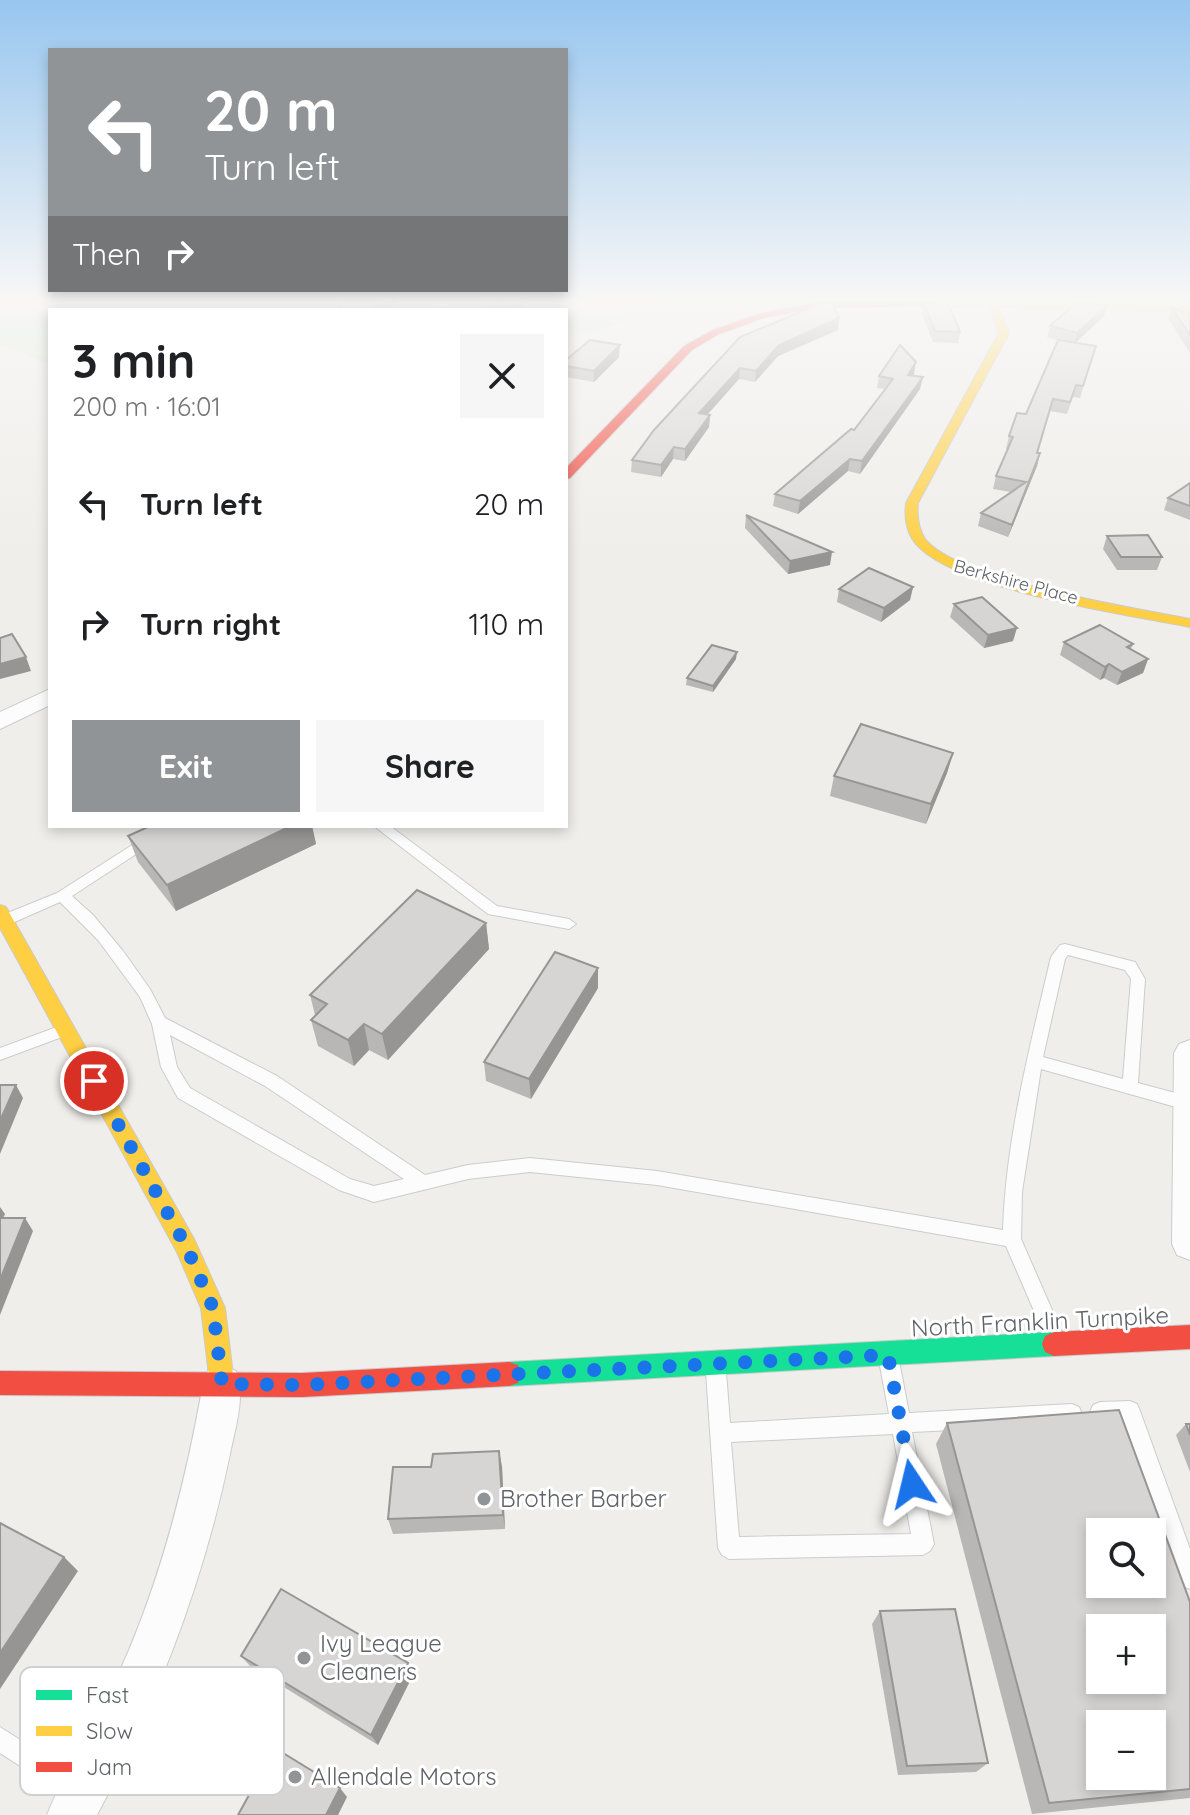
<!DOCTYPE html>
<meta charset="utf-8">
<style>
body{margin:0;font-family:Quicksand,sans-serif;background:#f6f6f6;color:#202124;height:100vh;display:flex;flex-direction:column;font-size:30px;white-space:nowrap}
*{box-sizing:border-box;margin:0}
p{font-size:26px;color:#757577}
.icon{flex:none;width:44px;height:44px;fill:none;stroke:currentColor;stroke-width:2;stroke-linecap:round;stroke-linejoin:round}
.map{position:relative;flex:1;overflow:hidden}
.sheet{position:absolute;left:48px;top:308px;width:520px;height:520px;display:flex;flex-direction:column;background:#fff;border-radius:0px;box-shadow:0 4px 12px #0003}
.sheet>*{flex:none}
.banner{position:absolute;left:48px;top:48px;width:520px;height:244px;border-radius:0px;box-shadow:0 4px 12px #0003;background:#919496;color:#fff;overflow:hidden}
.fabs{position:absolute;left:1086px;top:1518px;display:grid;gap:16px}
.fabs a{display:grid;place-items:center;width:80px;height:80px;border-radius:0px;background:#fff;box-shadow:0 4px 12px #0003;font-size:40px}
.pin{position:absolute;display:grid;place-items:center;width:68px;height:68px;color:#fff;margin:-34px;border:4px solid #fff;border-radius:50%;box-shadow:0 2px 8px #0007}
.me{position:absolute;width:88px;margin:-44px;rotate:350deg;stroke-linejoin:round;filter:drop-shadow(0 0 6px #0008)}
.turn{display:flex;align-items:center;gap:28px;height:168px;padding:0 24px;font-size:36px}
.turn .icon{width:104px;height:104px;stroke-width:2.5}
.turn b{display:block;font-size:56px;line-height:68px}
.then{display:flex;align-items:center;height:76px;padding:0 24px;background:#0003;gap:16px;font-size:30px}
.round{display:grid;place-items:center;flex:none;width:84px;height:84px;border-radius:0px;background:#f6f6f6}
.head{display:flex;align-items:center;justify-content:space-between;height:136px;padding:0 24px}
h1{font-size:48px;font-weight:700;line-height:60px}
.primary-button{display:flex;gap:16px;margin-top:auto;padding:16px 24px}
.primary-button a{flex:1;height:92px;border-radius:0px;background:#919496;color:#fff;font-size:32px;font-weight:700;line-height:92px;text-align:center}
.primary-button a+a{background:#f6f6f6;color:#202124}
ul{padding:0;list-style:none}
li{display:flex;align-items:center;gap:24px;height:120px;padding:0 24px}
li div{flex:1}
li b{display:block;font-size:30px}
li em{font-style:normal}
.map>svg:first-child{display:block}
.green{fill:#d8ebd6}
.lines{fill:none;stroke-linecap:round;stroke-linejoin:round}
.lane-casing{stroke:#cbcccc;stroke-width:2}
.street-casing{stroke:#cbcccc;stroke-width:2}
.fast-casing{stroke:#cacacb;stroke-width:2}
.slow-casing{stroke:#cacacb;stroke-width:2}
.jam-casing{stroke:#cacacb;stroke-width:2}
.lane{fill:#fdfcfc;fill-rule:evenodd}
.street{fill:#fdfcfc;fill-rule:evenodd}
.fast{fill:#16e098;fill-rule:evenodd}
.slow{fill:#ffcf43;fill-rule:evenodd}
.jam{fill:#f24e42;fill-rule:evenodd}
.wall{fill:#b8b7b5}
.shaded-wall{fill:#969594}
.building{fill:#d6d5d3;stroke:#969594;stroke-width:2;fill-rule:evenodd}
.route{stroke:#1a73e8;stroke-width:14;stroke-dasharray:0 25.2}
.poi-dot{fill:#919496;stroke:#fff;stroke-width:3}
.labels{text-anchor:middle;stroke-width:6;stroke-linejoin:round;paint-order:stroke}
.far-street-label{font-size:18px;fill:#5f6368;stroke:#fff}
.near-street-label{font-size:24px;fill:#5f6368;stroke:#fff}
.near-poi-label{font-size:24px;fill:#5f6368;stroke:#fff;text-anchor:start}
.key{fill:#fff;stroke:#cfd0d2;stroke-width:2}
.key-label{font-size:22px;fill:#5f6368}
</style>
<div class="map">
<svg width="1190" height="1815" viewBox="0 0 1190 1815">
<rect width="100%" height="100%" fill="#efeeea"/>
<g class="green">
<polygon points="0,301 217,301 205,310 50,310 50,365 0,344"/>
<polygon points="589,301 669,301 603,330 574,334 566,339 566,320"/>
</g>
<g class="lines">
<g class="lane-casing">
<g id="lane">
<path d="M 162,826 L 179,826 L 72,896 L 93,915 L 123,951 L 150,989 L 165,1018 L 277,1076 L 425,1175 L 468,1165 L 530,1158 L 657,1171 L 1003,1230 C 1006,1138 1030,1046 1051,957 L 1060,945 L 1065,944 L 1135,962 L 1145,979 L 1138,1083 L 1190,1097 L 1190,1111 L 1041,1069 L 1022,1192 L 1021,1239 L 1063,1335 L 1061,1341 L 1054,1344 L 1047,1341 L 1006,1246 L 657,1185 L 530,1172 L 468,1179 L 374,1202 L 339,1190 L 178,1098 L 161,1067 L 152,1024 L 140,997 L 98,940 L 60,902 L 10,924 L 0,924 L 0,916 L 57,893 ZM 1068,955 L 1125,970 L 1131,979 L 1123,1079 L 1043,1057 L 1065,959 ZM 170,1035 L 265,1086 L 404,1179 L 374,1186 L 350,1179 L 190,1088 L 177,1067 Z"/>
<polygon points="374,826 390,826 497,906 569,919 576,924 569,929 488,914"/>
<polygon points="65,1024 70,1026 73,1030 70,1034 0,1060 0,1048"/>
<path d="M 890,1357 L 897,1359 L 900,1366 L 909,1413 L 1072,1404 L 1079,1407 L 1082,1414 L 1079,1421 L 1072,1424 L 912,1432 L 934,1544 L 930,1551 L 923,1555 L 729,1559 L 722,1555 L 718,1548 L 706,1372 L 709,1365 L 716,1363 L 723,1365 L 726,1372 L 730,1423 L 889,1414 L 880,1366 L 883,1359 ZM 893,1434 L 911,1534 L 739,1537 L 731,1442 Z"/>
<polygon points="1130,1401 1137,1404 1140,1411 1190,1549 1190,1589 1182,1586 1179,1578 1124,1421 1100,1422 1093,1419 1090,1412 1093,1405 1100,1402"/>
<polygon points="0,1727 84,1781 88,1789 84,1797 76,1801 68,1797 0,1753"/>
</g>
</g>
<g class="street-casing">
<g id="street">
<polygon points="434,301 451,301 441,310 425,310"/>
<polygon points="50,689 50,705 0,729 0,712"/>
<polygon points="1190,1040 1190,1260 1177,1255 1172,1244 1174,1053 1179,1044"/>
<path d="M 222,1365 L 236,1371 C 246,1395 235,1429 230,1454 C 204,1581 158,1701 97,1815 L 47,1815 C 70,1758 105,1707 129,1650 C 165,1564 187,1475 203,1384 L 208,1371 Z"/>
</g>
</g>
<g class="fast-casing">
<polygon id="fast" points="1054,1332 1063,1336 1066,1344 1063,1352 1054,1356 509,1386 500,1383 497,1374 500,1365 509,1362"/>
</g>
<g class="slow-casing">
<g id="slow">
<path d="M 929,301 L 1190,306 L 1190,312 L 999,307 L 1009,333 L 918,503 C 917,515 918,528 925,539 C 957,580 1135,608 1190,619 L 1190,627 C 1125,614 965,591 920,548 C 907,536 904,520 906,503 L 999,333 L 990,307 L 933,306 Z"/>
<polygon points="0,905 6,907 194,1239 225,1308 234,1384 231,1393 222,1396 213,1393 210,1384 201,1308 177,1252 0,928"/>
</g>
</g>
<g class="jam-casing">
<g id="jam">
<polygon points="937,301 933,306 817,308 767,317 719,334 692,350 570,478 566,479 566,468 684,346 713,330 762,313 817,302"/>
<polygon points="1190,1325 1190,1349 1054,1356 1045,1352 1042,1344 1045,1336 1054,1332"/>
<polygon points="509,1362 518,1365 521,1374 518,1383 509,1386 302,1397 0,1395 0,1371 302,1373"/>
</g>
</g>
<use href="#lane" class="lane"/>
<use href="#street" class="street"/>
<use href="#fast" class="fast"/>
<use href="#slow" class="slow"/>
<use href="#jam" class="jam"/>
</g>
<g class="wall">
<polygon points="481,301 529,301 518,310 482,310"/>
<polygon points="924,303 960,332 958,343 933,342 922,314"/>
<polygon points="1171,307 1190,315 1190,353 1168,318"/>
<polygon points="1104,316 1075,343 1096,346 1080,398 1073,397 1067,414 1050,411 1037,453 1040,453 1037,466 1008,537 978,526 981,513 1011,492 993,489 996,476 1008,449 1006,449 1009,436 1026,414 1061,341 1047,337 1050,326"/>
<polygon points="838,330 778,356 755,382 739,379 708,414 710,415 709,427 685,461 673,459 661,477 631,472 632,460 740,337"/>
<polygon points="619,357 594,382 566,377 566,360"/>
<polygon points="914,374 913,376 920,389 860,474 848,471 798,514 773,506 775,494 854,430 885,389 877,388 879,376"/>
<polygon points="1190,483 1190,520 1164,510 1168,498"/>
<polygon points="746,515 830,565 788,574 745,528"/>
<polygon points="1107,536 1162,557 1157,570 1117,570 1103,549"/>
<polygon points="913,587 910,600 881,622 837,602 839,589"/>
<polygon points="954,604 1013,641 984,648 950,617"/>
<polygon points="1064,642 1133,644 1131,649 1148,659 1143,673 1117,685 1104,678 1100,680 1060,655"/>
<polygon points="736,659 713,692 686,685 687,678"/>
<polygon points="953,753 947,773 926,824 830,796 834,776"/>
<polygon points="150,826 312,826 316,844 176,911 138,862 128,836"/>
<polygon points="486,923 489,949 388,1060 369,1050 354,1066 318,1046 311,1020 315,1015 310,995"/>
<polygon points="598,988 531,1099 486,1081 484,1062"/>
<polygon points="947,1423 1190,1602 1190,1798 1032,1814 936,1444"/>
<polygon points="1186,1424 1190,1424 1190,1472 1176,1435"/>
<polygon points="499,1451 502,1467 505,1529 393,1534 388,1519"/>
<polygon points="880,1611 988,1763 976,1772 898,1775 872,1624"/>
<polygon points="241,1656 413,1675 378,1745 251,1667"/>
</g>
<g class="shaded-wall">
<polygon points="383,301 400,301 387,310 370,310"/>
<polygon points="515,301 529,301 518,310 512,310 511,304"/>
<polygon points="1107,305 1104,316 1074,344 1077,333"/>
<polygon points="839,318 838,330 778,356 755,382 756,371 779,345"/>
<polygon points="620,345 619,357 594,382 594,371"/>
<polygon points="916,362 914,374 906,386 908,375"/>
<polygon points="740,368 739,379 698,425 699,413"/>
<polygon points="923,377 920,389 860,474 862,461"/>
<polygon points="710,415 709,427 685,461 685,449"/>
<polygon points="674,447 673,459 661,477 661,465"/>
<polygon points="1040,453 1037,466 1008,537 1012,525"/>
<polygon points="850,459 848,471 798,514 800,501"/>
<polygon points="832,552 830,565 788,574 790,561"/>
<polygon points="913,587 910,600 881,622 884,608"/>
<polygon points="1017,628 1013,641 984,648 988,635"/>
<polygon points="737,652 736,659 713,692 713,686"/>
<polygon points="26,657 31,671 0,679 0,664"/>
<polygon points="1148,659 1143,673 1117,685 1122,672"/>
<polygon points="1109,664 1104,678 1100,680 1105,667"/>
<polygon points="953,753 947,773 926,824 931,804"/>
<polygon points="291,826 312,826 316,844 176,911 167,885"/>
<polygon points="486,923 489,949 388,1060 382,1034"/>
<polygon points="598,968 598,988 531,1099 529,1079"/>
<polygon points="364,1024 369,1050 354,1066 348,1040"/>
<polygon points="16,1085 23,1098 0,1154 0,1121"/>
<polygon points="0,1207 5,1214 0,1225"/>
<polygon points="25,1218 33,1231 0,1315 0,1280"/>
<polygon points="499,1451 502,1467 505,1529 503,1515"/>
<polygon points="64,1557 78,1571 0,1689 0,1653"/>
<polygon points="408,1663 413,1675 378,1745 371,1735"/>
<polygon points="340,1788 347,1797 338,1815 326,1815"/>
</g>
<g class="building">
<polygon points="345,301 383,301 370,310 341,310 338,306"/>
<polygon points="492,301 515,301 511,304"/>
<polygon points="822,303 832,303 839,318 779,345 756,371 740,368 699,413 710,415 685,449 674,447 661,465 632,460 654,430 740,337"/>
<polygon points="924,303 949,305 960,332 935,331"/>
<polygon points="1075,304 1107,305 1077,333 1050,326"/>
<polygon points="1171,307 1190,315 1190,335"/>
<polygon points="590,340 620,345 594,371 566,366 566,360"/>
<polygon points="1058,340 1096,346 1083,386 1076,385 1070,402 1053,399 1037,453 1040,453 1012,525 981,513 1026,482 996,476 1013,437 1009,436 1017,413 1026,414"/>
<polygon points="900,345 916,362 908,375 923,377 862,461 850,459 800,501 775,494 851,429 854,430 893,379 879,376"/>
<polygon points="1190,483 1190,506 1168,498"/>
<polygon points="746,515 832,552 790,561"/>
<polygon points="1148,535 1162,557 1121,557 1107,536"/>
<polygon points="869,568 913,587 884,608 839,589"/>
<polygon points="982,597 1017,628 988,635 954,604"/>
<polygon points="1100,625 1133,644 1127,647 1148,659 1122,672 1109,664 1105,667 1064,642"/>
<polygon points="12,634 26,657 0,664 0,638"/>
<polygon points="712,645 737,652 713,686 687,678"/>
<polygon points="861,724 953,753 931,804 834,776"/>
<polygon points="150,826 291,826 167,885 128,836"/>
<polygon points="417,890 486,923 382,1034 364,1024 348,1040 311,1020 327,1004 310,995"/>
<polygon points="555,952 598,968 529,1079 484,1062"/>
<polygon points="0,1085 16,1085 0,1121"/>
<polygon points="0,1218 25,1218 0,1280"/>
<path d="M 1119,1410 L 1190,1602 L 1190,1789 L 1049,1803 L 947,1423 ZM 1100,1532 L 1152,1532 L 1152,1584 L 1100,1584 ZM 1100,1628 L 1152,1628 L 1152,1680 L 1100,1680 ZM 1100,1724 L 1152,1724 L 1152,1776 L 1100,1776 Z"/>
<polygon points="1186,1424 1190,1424 1190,1435"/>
<polygon points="499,1451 503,1515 388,1519 393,1467 431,1467 433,1454"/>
<polygon points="0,1523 64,1557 0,1653"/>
<polygon points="281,1589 408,1663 371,1735 241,1656"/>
<polygon points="955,1609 988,1763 907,1766 880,1611"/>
<polygon points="275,1748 340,1788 326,1815 238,1815"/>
</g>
<linearGradient id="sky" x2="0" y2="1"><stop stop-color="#97c6ef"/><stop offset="0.54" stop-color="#f8f7f6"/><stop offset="1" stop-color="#f8f7f6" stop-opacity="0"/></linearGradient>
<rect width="1190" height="555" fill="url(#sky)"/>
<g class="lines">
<polyline class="route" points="94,1081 186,1246 213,1308 222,1384 302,1385 888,1355 912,1484"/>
</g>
<g class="poi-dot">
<circle cx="484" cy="1499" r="8"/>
<circle cx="304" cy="1658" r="8"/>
<circle cx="295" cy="1777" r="8"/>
</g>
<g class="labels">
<g class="far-street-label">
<text transform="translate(1016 582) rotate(15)" y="6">Berkshire Place</text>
</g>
<g class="near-street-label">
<text transform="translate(1040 1322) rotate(-3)" y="8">North Franklin Turnpike</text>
</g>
<g class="near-poi-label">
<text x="500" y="1507">Brother Barber</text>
<text x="320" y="1652">Ivy League<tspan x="320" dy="28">Cleaners</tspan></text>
<text x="311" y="1785">Allendale Motors</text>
</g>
</g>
<rect x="20" y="1667" width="264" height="128" rx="12" class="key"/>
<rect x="36" y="1690" width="36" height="10" fill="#16e098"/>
<rect x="36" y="1726" width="36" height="10" fill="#ffcf43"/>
<rect x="36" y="1762" width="36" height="10" fill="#f24e42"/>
<g class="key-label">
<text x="86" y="1703">Fast</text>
<text x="86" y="1739">Slow</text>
<text x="86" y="1775">Jam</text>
</g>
</svg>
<div class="fabs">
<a><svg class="icon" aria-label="search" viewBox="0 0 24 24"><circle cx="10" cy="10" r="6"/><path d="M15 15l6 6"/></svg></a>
<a>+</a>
<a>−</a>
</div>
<div class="pin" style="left:94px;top:1081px;background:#d93025"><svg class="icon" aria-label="arrive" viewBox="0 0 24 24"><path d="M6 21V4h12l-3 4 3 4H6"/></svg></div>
<svg class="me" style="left:912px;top:1484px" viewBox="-20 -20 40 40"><path d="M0-17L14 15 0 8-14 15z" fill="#1a73e8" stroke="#fff" stroke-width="4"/></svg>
<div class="banner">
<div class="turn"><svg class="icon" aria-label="left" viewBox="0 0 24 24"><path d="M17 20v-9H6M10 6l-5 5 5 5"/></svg><div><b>20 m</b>Turn left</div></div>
<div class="then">Then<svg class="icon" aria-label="right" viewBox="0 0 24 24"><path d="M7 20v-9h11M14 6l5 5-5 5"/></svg></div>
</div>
<section class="sheet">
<div class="head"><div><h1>3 min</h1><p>200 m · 16:01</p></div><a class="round"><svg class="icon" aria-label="close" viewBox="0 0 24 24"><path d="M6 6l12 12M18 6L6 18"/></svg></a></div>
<ul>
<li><svg class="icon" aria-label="left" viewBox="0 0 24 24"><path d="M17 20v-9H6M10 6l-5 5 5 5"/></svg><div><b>Turn left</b></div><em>20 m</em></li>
<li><svg class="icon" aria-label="right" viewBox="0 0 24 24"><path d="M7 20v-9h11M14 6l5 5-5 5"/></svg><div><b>Turn right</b></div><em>110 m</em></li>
</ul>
<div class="primary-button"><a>Exit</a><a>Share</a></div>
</section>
</div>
